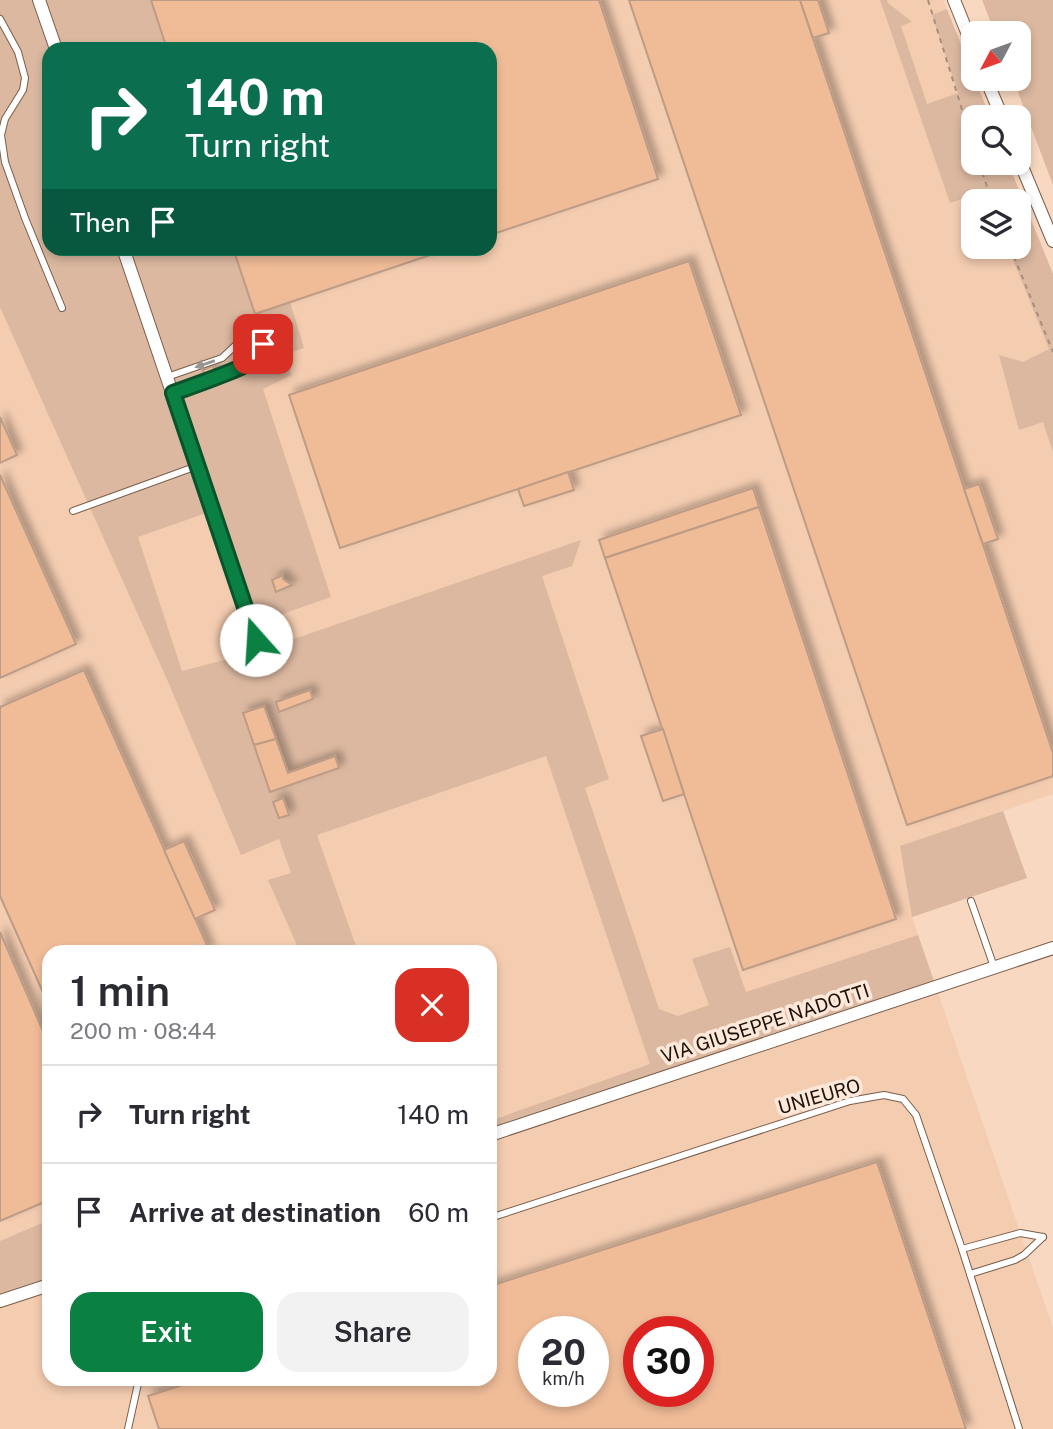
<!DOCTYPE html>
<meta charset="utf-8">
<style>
body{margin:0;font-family:"Public Sans",sans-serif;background:#f2f2f3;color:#2b2b33;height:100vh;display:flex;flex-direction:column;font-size:26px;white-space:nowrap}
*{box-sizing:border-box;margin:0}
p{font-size:23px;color:#7c7c81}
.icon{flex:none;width:38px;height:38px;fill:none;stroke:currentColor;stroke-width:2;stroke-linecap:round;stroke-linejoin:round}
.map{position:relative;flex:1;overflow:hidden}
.drawer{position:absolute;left:42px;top:945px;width:455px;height:441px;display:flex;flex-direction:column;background:#fff;border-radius:21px;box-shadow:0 4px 10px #0003}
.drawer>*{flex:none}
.guide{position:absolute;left:42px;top:42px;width:455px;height:214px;border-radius:21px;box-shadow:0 4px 10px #0003;background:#0b6e4f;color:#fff;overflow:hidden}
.needle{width:46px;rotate:229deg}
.tools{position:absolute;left:961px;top:21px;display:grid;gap:14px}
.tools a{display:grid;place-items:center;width:70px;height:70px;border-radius:14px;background:#fff;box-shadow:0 4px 10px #0003;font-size:35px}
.speed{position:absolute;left:518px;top:1316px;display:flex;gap:14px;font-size:35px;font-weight:700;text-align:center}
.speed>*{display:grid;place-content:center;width:91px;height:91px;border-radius:50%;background:#fff;box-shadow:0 4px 10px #0003;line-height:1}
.speed small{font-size:18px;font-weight:400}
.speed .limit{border:10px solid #d22;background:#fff;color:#111}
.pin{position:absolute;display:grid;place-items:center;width:60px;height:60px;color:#fff;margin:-30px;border-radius:14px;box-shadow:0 4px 10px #0006}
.me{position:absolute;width:77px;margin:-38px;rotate:341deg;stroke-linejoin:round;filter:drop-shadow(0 0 5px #0008)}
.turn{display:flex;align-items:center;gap:24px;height:147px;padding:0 28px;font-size:32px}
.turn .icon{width:91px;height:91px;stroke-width:2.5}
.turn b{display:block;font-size:49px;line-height:60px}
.then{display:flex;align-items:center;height:66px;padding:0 28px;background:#0003;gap:14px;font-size:26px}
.round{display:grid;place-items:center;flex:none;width:74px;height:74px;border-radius:21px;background:#f2f2f3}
.overview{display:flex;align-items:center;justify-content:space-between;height:119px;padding:0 28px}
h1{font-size:42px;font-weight:600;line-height:52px}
.cta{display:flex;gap:14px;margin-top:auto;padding:14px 28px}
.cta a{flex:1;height:80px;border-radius:21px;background:#0b8043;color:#fff;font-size:28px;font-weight:600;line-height:80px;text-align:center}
.cta a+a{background:#f2f2f3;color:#2b2b33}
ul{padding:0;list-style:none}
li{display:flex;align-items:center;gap:21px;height:98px;padding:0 28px;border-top:2px solid #e1e1e2}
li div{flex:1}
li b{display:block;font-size:26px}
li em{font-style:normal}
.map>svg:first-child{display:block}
.built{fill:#f4ccb0;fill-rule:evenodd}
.green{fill:#dcb8a0}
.building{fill:#f0bc98;stroke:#bc9c86;stroke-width:2;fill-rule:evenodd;filter:url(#shadow)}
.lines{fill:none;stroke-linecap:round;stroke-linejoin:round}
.service-casing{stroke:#7a5d49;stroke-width:8}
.minor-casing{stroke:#7a5d49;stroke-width:14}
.path{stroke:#a88f7d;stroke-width:2;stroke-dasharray:5 5;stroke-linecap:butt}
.service{stroke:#fff;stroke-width:6}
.minor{stroke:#fff;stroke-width:12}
.oneway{fill:#9a9591}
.route-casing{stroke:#07532c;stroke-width:18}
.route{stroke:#0b8043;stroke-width:12}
.labels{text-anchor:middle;stroke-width:7;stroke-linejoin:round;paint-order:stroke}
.street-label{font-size:19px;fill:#1e130a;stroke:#fde8da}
</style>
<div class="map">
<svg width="1053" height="1429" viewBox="0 0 1053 1429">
<defs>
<filter id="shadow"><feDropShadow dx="5.5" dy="-5.5" stdDeviation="3.5" flood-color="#0004"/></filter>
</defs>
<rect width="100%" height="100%" fill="#f9d8c1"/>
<path class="built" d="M 0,0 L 943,0 L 973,75 L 973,79 L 975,79 L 990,117 L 973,117 L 973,163 L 1008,163 L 1053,274 L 1053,794 L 1003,811 L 1027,878 L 912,917 L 1053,1328 L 1053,1429 L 0,1429 ZM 49,49 L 490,49 L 490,248 L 49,248 ZM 973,201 L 1018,201 L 1018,247 L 973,247 ZM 49,952 L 490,952 L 490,1379 L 49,1379 ZM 534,1332 L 593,1332 L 593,1391 L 534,1391 ZM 639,1332 L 698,1332 L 698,1391 L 639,1391 Z"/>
<g class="green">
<polygon points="0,0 151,0 167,49 49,49 49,248 233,249 290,302 304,348 283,355 292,375 263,389 331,597 251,625 209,512 138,537 182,671 259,651 581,540 572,566 542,576 609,779 585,788 659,1009 678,1016 709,1005 692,959 730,947 746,992 918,935 936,987 490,1136 490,1121 650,1064 546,756 317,835 358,952 300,952 268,880 291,873 279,839 241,855 169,684 0,307"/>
<polygon points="880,0 887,0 888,3 912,22 901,26 927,104 958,93 932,15 947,9 973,75 973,79 975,79 990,117 973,117 973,163 1008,163 1053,274 1053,452 1043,422 1019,430 999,355 1023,362 1049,349 1008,247 1018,247 1018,201 989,201 984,192 950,203"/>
<polygon points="982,0 1053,0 1053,185 1013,79 1018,79 1018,33 995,33"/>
<polygon points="1003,811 1027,878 912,917 900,846"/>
<polygon points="49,1220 49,1286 0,1302 0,1241"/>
</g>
<g class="building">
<polygon points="151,0 599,0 658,179 490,235 490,49 167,49"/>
<polygon points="629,0 800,0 1053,753 1053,776 907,825"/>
<polygon points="800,0 818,0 829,33 813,38"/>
<polygon points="233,248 451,248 255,314"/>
<polygon points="689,261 741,415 340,548 289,395"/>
<polygon points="213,366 214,371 204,375 203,370"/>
<polygon points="0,417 17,455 0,463"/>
<polygon points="568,472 574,490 524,506 518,489"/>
<polygon points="0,475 76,644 0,678"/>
<polygon points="979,484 998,539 983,544 964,489"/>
<polygon points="753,488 759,507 605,558 599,540"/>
<polygon points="759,507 896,919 743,970 605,558"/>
<polygon points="283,575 283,579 292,585 276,592 272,580"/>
<polygon points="84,670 210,952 49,952 49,1006 0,896 0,707"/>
<polygon points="310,690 313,699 279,712 276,702"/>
<polygon points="264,706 276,739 254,745 243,713"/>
<polygon points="663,729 684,794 663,801 641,736"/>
<polygon points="276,739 288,773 335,756 339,768 270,792 254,745"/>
<polygon points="283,798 289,815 279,818 273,802"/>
<polygon points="184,841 215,910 195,919 164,850"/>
<polygon points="0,932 49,1045 49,1200 0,1221"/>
<path d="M 877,1162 L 966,1429 L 159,1429 L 148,1396 L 201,1379 L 490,1379 L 490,1286 ZM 534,1332 L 593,1332 L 593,1391 L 534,1391 ZM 639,1332 L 698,1332 L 698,1391 L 639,1391 Z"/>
</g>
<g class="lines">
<g class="service-casing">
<g id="service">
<polyline points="0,19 18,52 25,78 23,90 5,119 1,135 5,162 25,218 62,308"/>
<circle cx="251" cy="348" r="13"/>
<polyline points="167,377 222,358 237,344"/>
<polyline points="173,393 234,370 251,361"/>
<polyline points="73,511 197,466"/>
<polyline points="971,901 994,967"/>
<polyline points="490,1218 850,1101 884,1095 903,1099 916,1115 962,1249 1019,1429"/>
<polyline points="962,1249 1020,1233 1043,1237"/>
<polyline points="970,1274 1015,1260 1024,1255 1043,1237"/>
<polyline points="128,1429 139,1379"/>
</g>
</g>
<g class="minor-casing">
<g id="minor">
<polyline points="39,0 56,49"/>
<polyline points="954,0 973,47"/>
<polyline points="986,79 1002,117"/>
<polyline points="1018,157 1053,241"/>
<polyline points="123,248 256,640"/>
<polyline points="490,1135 1053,948"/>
<polyline points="0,1301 49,1285"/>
</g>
</g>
<g class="path">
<polyline points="928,0 973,145"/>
<polyline points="979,163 992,201"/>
<polyline points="1010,247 1053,352"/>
</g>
<use href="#service" class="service"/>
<use href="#minor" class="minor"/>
</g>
<defs><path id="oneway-solid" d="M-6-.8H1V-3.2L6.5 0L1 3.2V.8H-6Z" transform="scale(1.75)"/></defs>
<use class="oneway" href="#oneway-solid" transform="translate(205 364) rotate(161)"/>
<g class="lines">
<g class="route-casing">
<path id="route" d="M 256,640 L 173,393 C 187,388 256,364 262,355 C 264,350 263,349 263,344"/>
</g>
<use href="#route" class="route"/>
</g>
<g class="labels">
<g class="street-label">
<text transform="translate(765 1023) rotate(-18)" y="7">VIA GIUSEPPE NADOTTI</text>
<text transform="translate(819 1096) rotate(-16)" y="7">UNIEURO</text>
</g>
</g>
</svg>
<div class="tools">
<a><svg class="needle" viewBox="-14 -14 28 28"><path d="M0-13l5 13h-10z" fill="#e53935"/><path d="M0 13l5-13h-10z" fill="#7c7c81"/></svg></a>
<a><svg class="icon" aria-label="search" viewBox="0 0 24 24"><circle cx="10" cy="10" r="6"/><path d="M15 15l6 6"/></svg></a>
<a><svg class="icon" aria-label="layers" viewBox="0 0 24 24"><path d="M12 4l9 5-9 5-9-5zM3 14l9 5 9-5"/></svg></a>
</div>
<div class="speed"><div>20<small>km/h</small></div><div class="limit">30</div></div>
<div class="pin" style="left:263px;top:344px;background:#d93025"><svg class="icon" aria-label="arrive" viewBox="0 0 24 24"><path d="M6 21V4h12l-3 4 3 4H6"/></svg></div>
<svg class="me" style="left:256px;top:640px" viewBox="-20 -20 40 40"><circle r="19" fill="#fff"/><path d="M0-13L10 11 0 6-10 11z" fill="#0b8043"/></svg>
<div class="guide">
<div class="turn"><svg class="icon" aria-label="right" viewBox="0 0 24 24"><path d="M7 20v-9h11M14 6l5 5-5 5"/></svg><div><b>140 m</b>Turn right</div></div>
<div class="then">Then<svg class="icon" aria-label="arrive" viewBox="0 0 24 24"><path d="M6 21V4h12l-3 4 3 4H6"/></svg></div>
</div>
<section class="drawer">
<div class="overview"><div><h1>1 min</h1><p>200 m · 08:44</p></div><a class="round" style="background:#d93025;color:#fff"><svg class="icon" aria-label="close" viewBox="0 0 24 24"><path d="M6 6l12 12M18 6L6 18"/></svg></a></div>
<ul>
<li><svg class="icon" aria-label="right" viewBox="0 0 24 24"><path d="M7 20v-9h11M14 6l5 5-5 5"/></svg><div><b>Turn right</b></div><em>140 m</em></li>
<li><svg class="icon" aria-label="arrive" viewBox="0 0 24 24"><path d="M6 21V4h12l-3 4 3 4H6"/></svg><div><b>Arrive at destination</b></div><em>60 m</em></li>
</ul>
<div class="cta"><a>Exit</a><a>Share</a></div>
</section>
</div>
